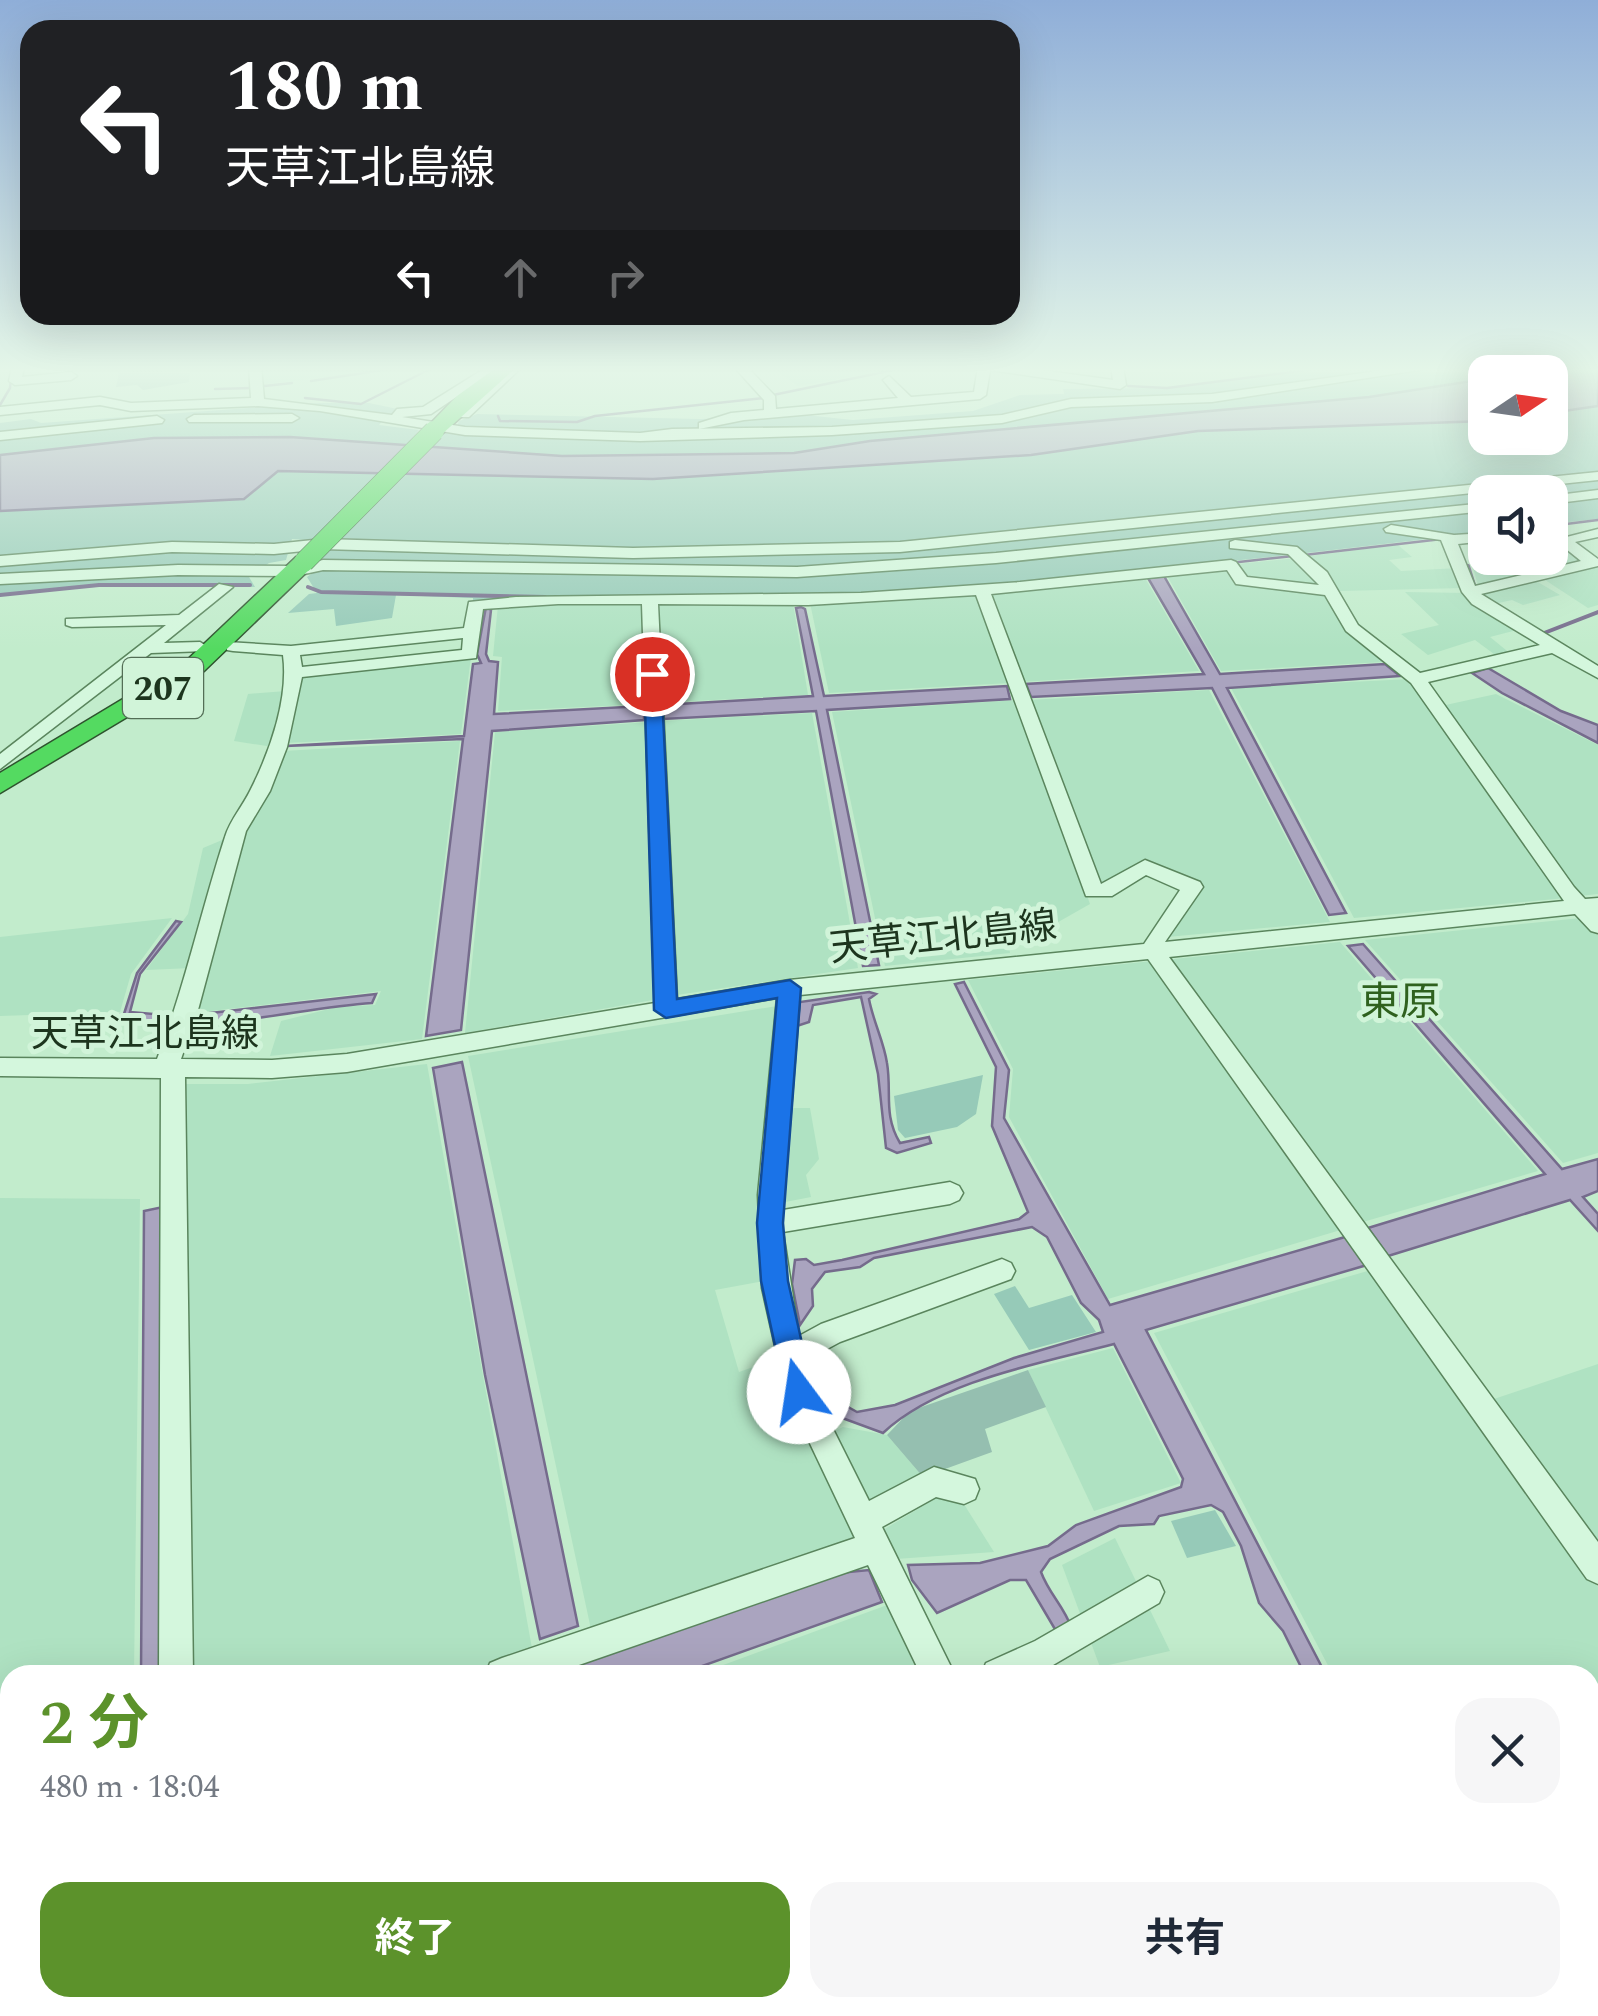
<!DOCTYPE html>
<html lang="ja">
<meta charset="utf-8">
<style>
body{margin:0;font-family:Spectral,"Noto Sans JP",serif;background:#f6f6f7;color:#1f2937;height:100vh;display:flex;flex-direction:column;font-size:38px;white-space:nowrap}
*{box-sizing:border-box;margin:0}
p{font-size:32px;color:#747a83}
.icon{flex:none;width:55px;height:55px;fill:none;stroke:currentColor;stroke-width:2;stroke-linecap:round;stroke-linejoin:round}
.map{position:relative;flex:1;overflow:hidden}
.sheet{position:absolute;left:0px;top:1665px;width:1600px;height:352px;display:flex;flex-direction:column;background:#fff;border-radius:30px 30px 0 0;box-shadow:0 10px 40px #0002}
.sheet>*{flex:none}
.banner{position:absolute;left:20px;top:20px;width:1000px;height:305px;border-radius:30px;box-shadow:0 10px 40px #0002;background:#202124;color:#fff;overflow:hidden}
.needle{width:65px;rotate:77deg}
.buttons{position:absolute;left:1468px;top:355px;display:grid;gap:20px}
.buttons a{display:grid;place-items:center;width:100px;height:100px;border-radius:20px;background:#fff;box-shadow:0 10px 40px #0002;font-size:50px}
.pin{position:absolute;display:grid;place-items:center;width:85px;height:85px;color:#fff;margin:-42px;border:5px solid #fff;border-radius:50%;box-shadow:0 2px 10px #0007}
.me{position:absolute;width:110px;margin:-55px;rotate:346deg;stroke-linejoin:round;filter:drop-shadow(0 0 8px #0008)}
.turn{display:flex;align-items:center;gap:35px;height:210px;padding:0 40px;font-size:45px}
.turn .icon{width:130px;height:130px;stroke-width:2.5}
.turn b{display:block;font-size:70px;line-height:85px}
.lanes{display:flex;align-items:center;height:95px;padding:0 40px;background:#0003;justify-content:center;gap:50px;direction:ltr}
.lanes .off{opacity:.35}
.round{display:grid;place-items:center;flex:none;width:105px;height:105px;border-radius:30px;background:#f6f6f7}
.summary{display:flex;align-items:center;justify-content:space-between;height:170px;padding:0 40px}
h1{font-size:60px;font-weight:700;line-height:75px;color:#5c922b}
.button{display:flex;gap:20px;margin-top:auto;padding:20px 40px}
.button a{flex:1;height:115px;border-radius:30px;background:#5c922b;color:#fff;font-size:40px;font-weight:700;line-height:115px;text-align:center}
.button a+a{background:#f6f6f7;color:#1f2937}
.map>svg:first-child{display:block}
.farmland{fill:#afe2c2}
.green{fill:#96cab8}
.cemetery{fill:#95bfb0}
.water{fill:#aaa4bf;stroke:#756b8c;stroke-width:2.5}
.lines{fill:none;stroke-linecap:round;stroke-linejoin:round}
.stream-far1{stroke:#756b8c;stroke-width:2.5}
.stream{stroke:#756b8c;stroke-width:4}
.minor-casing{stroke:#5a855d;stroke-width:3}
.highway-casing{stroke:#2e532e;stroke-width:3}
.minor{fill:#d4f7dd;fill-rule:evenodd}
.highway{fill:#54da61;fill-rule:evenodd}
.highway-bridge-casing{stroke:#2e532e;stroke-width:21;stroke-linecap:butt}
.highway-bridge{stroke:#54da61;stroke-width:20}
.route{fill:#1a73e8;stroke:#114b97;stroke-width:2.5}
.labels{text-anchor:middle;stroke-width:10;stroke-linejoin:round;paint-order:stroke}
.shield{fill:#d1f4d9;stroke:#536e56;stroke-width:2.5}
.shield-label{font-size:35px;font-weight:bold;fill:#1d351e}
.street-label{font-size:38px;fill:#1d351e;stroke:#d1f4d9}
.neighbourhood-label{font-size:40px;fill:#2f611e;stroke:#d1f4d9}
</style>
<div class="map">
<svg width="1598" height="2016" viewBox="0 0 1598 2016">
<rect width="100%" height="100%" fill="#c2eccc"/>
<g class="farmland">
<polygon points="259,367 399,367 400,370 262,384"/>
<polygon points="771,367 900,367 901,368 798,386"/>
<polygon points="1398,545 1412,557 1389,560 1401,571 1459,568 1464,588 1340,591 1309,556"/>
<polygon points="1569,549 1588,562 1479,589 1473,568 1500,568 1490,559 1497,558 1550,558 1550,552"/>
<polygon points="1296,558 1323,587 1244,579 1237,564"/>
<polygon points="1598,566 1598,605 1588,608 1542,578"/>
<polygon points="1224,568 1237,583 1325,593 1351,635 1384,662 1221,671 1166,574"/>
<polygon points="1145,578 1199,671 1021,682 987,592"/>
<polygon points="1536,581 1560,595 1523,605 1512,600 1494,604 1481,594"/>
<polygon points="1405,592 1466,593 1517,630 1490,637 1512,655 1498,657 1475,640 1428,655 1401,634 1439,625"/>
<polygon points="976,593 1011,683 829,693 810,603"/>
<polygon points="529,602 643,605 649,704 498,711 502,657 493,656 498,605"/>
<polygon points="793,603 808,695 658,703 655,605"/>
<polygon points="471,657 461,734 286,743 299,675"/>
<polygon points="1410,679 1565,898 1354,918 1231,688"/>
<polygon points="1209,690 1330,922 1167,937 1200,887 1143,861 1104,885 1095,884 1028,700"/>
<polygon points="286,691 273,747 234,741 248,694"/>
<polygon points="1496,694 1598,745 1598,894 1579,896 1441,706"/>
<polygon points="1018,700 1090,904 1053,925 1006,927 1010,953 885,966 832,712"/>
<polygon points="812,713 858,968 670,996 660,721"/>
<polygon points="650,722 659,999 465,1033 495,732"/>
<polygon points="460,741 422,1039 270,1056 281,1021 337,1007 375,1005 381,991 194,1013 243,833 283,751"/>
<polygon points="227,838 192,968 146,970 188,914 203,848"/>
<polygon points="172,918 131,974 120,1012 0,1016 0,937"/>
<polygon points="1581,918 1598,935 1598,1153 1563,1163 1365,940"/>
<polygon points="1340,942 1538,1171 1356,1224 1164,960"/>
<polygon points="1153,961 1344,1229 1108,1299 1009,1117 1013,1069 968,980"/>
<polygon points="783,1005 764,1281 715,1290 739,1372 782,1357 863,1542 592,1634 468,1056"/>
<polygon points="427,1064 533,1654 469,1675 187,1675 178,1084 248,1084"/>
<polygon points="787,1108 810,1108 819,1159 806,1175 811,1197 780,1203"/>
<polygon points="0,1198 140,1199 134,1675 10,1675 10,1833 0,1836"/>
<polygon points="1371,1270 1598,1587 1598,2016 1432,2016 1428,2008 1590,2008 1590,1675 1333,1675 1154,1333"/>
<polygon points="1113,1348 1181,1483 1094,1511 1028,1370"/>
<polygon points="1598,1364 1598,1558 1485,1402"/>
<polygon points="843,1427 887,1435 923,1477 886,1501 862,1501 831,1433"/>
<polygon points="941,1495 962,1501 994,1552 896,1559 883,1530"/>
<polygon points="1115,1538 1170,1651 1100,1667 1062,1565"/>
<polygon points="890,1604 925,1675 696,1675"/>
<polygon points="10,1923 10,2008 169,2008 169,2016 0,2016 0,1926"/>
<polygon points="190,2008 594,2008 596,2016 190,2016"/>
<polygon points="670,2008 1088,2008 1093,2016 672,2016"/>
<polygon points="1116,2008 1240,2008 1244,2016 1120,2016"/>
</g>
<g class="green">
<polygon points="1338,367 1547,367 1485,372 1485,379 1369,397 870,441 794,453 562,456 290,437 154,438 0,455 0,423 31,419 41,423 317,403 369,403 407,411 385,418 379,425 419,430 411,440 456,430 459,421 477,414 701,419 796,414 853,420 973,411 1020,395 1064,394 1063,389 1172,388"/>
<path d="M 1598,406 L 1598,519 L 1550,524 L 1550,492 L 1485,492 L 1485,532 C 1262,559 1038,584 814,595 C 700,601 586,588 473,602 L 473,598 L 396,595 L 392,618 L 336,626 L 334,609 L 288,613 L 309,594 L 317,593 L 307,577 L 321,567 L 315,561 L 332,542 L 292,539 L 286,560 L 269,563 L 249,577 L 255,587 L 136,584 L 0,594 L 0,511 L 244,499 L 278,471 L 653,479 L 1031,455 L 1198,431 L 1485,421 L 1485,438 L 1550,438 L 1550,413 Z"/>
<polygon points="983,1075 976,1114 957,1127 905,1138 898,1130 894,1096"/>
<polygon points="1015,1286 1029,1308 1072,1295 1096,1332 1029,1350 994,1294"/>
<polygon points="1215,1510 1236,1546 1187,1558 1171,1521"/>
</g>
<g class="cemetery">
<polygon points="148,370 190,373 189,382 143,390 137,385 116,387 119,372"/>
<polygon points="1028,1370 1046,1407 985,1429 992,1452 923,1477 887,1435 910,1411"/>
</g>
<g class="water">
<polygon points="1547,367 1598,367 1598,406 1550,413 1550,372 1519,372"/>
<polygon points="1485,379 1485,421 1198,431 1031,455 653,479 278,471 244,499 0,511 0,455 154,438 290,437 562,456 794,453 870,441 1369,397"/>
<polygon points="1164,576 1220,674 1385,664 1400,676 1227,688 1346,913 1329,915 1212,688 1031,697 1026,684 1204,674 1148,578"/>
<polygon points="486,607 491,610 486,654 489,661 498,662 494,714 644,706 644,720 492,731 461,1030 426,1036 463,739 285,746 464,736 473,664 481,663 477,654"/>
<polygon points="801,607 805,609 824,696 1007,686 1010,699 827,710 879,965 863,966 816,711 663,719 662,705 813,696 796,608"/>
<polygon points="1488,668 1561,711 1598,725 1598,743 1502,693 1472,673"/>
<polygon points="176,921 181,922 140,974 130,1012 177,1016 174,1022 55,1019 124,1014 137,973"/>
<polygon points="1363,944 1562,1169 1598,1159 1598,1191 1583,1197 1598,1214 1598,1231 1570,1200 1388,1256 1368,1228 1545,1174 1348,946"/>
<path d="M 964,982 L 1009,1070 L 1004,1118 L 1110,1305 L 1345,1237 L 1367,1265 L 1146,1330 L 1326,1675 L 1305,1675 L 1283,1631 L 1259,1603 L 1241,1546 L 1223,1512 L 1211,1505 L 1159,1516 L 1154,1524 L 1119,1526 L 1050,1559 L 1041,1572 C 1049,1594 1064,1606 1072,1629 L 1059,1636 L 1026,1580 L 1010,1580 L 937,1613 L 912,1580 L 908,1565 L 980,1563 L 1048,1546 L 1076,1525 L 1181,1487 L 1183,1479 L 1114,1344 C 1042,1363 938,1381 883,1433 L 834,1415 L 831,1406 L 841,1403 L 857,1412 L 895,1405 L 1014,1358 L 1103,1332 L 1099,1320 L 1081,1303 L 1047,1237 L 1032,1227 L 874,1258 L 860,1267 L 825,1272 L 812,1289 L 813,1306 L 800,1325 L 792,1284 L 795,1260 L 806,1259 L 814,1265 L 842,1260 L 1019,1219 L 1028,1212 L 992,1126 L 996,1067 L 955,984 Z"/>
<path d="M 869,992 L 876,994 L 869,999 C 873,1021 884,1042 887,1063 C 892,1092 883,1115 900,1143 L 929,1137 L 931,1143 L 897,1153 L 886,1148 L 878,1074 L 861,997 L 813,1005 L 809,1022 L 797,1026 L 800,1002 Z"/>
<path d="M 376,994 L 372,1003 C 311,1007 254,1023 192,1023 L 194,1015 Z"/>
<polygon points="462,1062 578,1626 540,1639 485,1375 433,1068"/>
<polygon points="163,1207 166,1675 141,1675 144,1211"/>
<polygon points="869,1570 882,1602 677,1675 548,1675 839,1573"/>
</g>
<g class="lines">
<g class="stream-far1">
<polyline points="959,367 980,369"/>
<polyline points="311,381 402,367"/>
<polyline points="264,386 292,383"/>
<polyline points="1128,386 1167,388 1330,367"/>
<polyline points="215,389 251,388"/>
<polyline points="773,395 903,368"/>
<polyline points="305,398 361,404 434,367"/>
<polyline points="0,405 10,388 12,367"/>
<polyline points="498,416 500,421 577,422 595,416 764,398"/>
<polyline points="1550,526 1598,520"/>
<polyline points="1304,555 1442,539"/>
<polyline points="1230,563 1293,556"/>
</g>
<g class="stream">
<polyline points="1468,566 1475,588"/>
<polyline points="308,587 321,592 545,597"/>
<polyline points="0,595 99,585 250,585"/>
<polyline points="1539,635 1598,612"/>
</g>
<g class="minor-casing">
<g id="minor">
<polygon points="12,367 24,367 22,377 71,372 77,376 71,380 15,385 9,381"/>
<polygon points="249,367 261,367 264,399 392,415 397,409 423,407 487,367 501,367 431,414 402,417 465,427 640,433 672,429 832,427 1002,415 1071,399 1212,394 1406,367 1438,367 1212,402 1071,407 1002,423 832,435 640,441 465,435 320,411 258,406 131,411 100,405 0,415 0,407 100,397 131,403 251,398"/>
<polygon points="509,367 522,367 469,417 459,417 459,411"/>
<polygon points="734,367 747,367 775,396 776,409 898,398 883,380 889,376 911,397 974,392 978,367 1019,367 1113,380 1111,367 1123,367 1126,385 1120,389 990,370 986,395 980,399 744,420 699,429 699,423 731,413 764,410 764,400"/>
<polygon points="194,415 292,414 299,418 292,422 189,422 187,419"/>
<polygon points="157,416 164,420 162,423 0,440 0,432"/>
<polygon points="1598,472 1598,480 900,552 633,558 323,549 274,554 172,552 0,566 0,556 172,542 274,544 323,539 633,548 900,542"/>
<polygon points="1598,490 1598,498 1550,504 1550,496"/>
<polygon points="1485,503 1485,511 996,563 797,577 323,570 295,576 178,575 0,584 0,574 178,565 295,566 323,560 797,567 996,553"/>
<path d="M 1391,525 L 1454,535 L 1485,533 L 1485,541 L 1458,544 L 1475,586 L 1581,561 L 1555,540 L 1598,529 L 1598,537 L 1575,542 L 1598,559 L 1598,566 L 1481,594 L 1598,666 L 1598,678 L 1552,653 L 1428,682 L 1574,887 L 1585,899 L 1598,898 L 1598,933 L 1591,931 L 1575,914 L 1169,957 L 1598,1542 L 1598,1584 L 1587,1579 L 1148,959 L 800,995 L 783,1210 L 950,1182 L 959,1186 L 963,1193 L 959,1200 L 950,1204 L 783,1232 L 799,1336 L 821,1324 L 1002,1259 L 1011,1263 L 1015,1271 L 1011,1279 L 840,1342 L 805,1361 L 813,1389 L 869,1501 L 934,1467 L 975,1479 L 979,1489 L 975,1499 L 964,1504 L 936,1497 L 882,1527 L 955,1675 L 921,1675 L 868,1565 L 550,1675 L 485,1675 L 490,1663 L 502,1658 L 855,1538 L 785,1391 L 762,1288 L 758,1195 L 777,998 L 347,1072 L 272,1078 L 185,1077 L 193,1675 L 159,1675 L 161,1078 L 0,1076 L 0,1058 L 157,1059 C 185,986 201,911 225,837 C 230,820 243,806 251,789 C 270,751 289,698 283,655 L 233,651 L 227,650 L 227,642 L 291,646 L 464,628 L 469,602 L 516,597 L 861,593 L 1020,582 L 1231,560 L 1236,562 L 1247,577 L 1319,585 L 1288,554 L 1230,548 L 1230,542 L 1235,540 L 1297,547 L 1327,572 L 1358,625 L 1420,673 L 1540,645 L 1472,604 L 1462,592 L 1441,540 L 1386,532 L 1384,529 ZM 1227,570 L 1236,584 L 1325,595 L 1346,631 L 1411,683 L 1564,901 L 1165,942 L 1203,887 L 1200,882 L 1145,860 L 1101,884 L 991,594 ZM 976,595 L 1086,896 L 1112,896 L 1146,875 L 1180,890 L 1144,944 L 789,980 L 677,999 L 658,604 L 808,605 ZM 558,604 L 642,604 L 655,1003 L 347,1054 L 272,1060 L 181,1059 L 198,1010 L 246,831 L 270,791 L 287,747 L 302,677 L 476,658 L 483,609 ZM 463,638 L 462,650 L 302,667 L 300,655 Z"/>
<polygon points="219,584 233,587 164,643 200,642 208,647 206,651 151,653 0,769 0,754 166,625 72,627 66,625 66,619 179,615"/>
<polygon points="1148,1576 1159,1581 1164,1592 1159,1603 1036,1675 981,1675 986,1663 1035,1641"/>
<polygon points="10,1825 10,1861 0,1864 0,1828"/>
<rect x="160" y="2008" width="38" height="8"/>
<polygon points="1084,2008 1123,2008 1126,2016 1087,2016"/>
</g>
</g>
<g class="highway-casing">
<g id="highway">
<polygon points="497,367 517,367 441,435 427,435 427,427 457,396"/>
<polygon points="304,555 312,557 312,567 204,671 0,793 0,773 186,661 296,557"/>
</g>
</g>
<use href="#minor" class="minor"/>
<use href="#highway" class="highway"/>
<g class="highway-bridge-casing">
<polyline id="highway-bridge" points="304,562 434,431"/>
</g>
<use href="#highway-bridge" class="highway-bridge"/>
</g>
<linearGradient id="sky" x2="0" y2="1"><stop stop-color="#8faed8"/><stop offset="0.57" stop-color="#e4f6e8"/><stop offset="1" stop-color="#e4f6e8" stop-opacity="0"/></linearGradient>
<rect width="1598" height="649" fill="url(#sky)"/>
<polygon class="route" points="652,669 661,674 677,999 790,980 801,988 783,1223 788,1281 813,1392 809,1401 799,1405 789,1401 785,1392 761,1281 757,1223 777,998 666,1018 654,1010 644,674"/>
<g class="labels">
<rect class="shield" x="123" y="658" width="80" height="60" rx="8"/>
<g class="shield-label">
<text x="163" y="700">207</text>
</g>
<g class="street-label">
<text transform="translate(943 936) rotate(-6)" y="13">天草江北島線</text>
<text x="145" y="1046">天草江北島線</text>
</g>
<g class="neighbourhood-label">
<text x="1400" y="1015">東原</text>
</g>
</g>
</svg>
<div class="buttons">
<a><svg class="needle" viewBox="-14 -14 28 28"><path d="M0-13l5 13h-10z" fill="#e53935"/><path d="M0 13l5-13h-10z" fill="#747a83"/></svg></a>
<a><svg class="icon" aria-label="sound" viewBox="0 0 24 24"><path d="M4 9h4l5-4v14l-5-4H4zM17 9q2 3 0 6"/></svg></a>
</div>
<div class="pin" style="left:652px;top:674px;background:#d93025"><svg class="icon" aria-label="arrive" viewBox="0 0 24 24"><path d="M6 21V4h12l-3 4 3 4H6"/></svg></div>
<svg class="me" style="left:799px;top:1392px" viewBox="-20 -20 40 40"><circle r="19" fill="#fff"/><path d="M0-13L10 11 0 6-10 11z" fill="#1a73e8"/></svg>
<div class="banner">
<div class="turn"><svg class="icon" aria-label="left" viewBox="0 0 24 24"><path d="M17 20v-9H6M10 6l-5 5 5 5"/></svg><div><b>180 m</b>天草江北島線</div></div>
<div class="lanes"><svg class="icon" aria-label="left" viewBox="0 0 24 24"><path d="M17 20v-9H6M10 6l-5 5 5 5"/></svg><svg class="icon off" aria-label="ahead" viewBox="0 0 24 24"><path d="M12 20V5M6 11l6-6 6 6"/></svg><svg class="icon off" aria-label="right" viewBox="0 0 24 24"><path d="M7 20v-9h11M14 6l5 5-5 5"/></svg></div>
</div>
<section class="sheet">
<div class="summary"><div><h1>2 分</h1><p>480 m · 18:04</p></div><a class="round"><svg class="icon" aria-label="close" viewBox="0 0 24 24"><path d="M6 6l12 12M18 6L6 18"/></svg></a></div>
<div class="button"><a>終了</a><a>共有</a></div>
</section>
</div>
